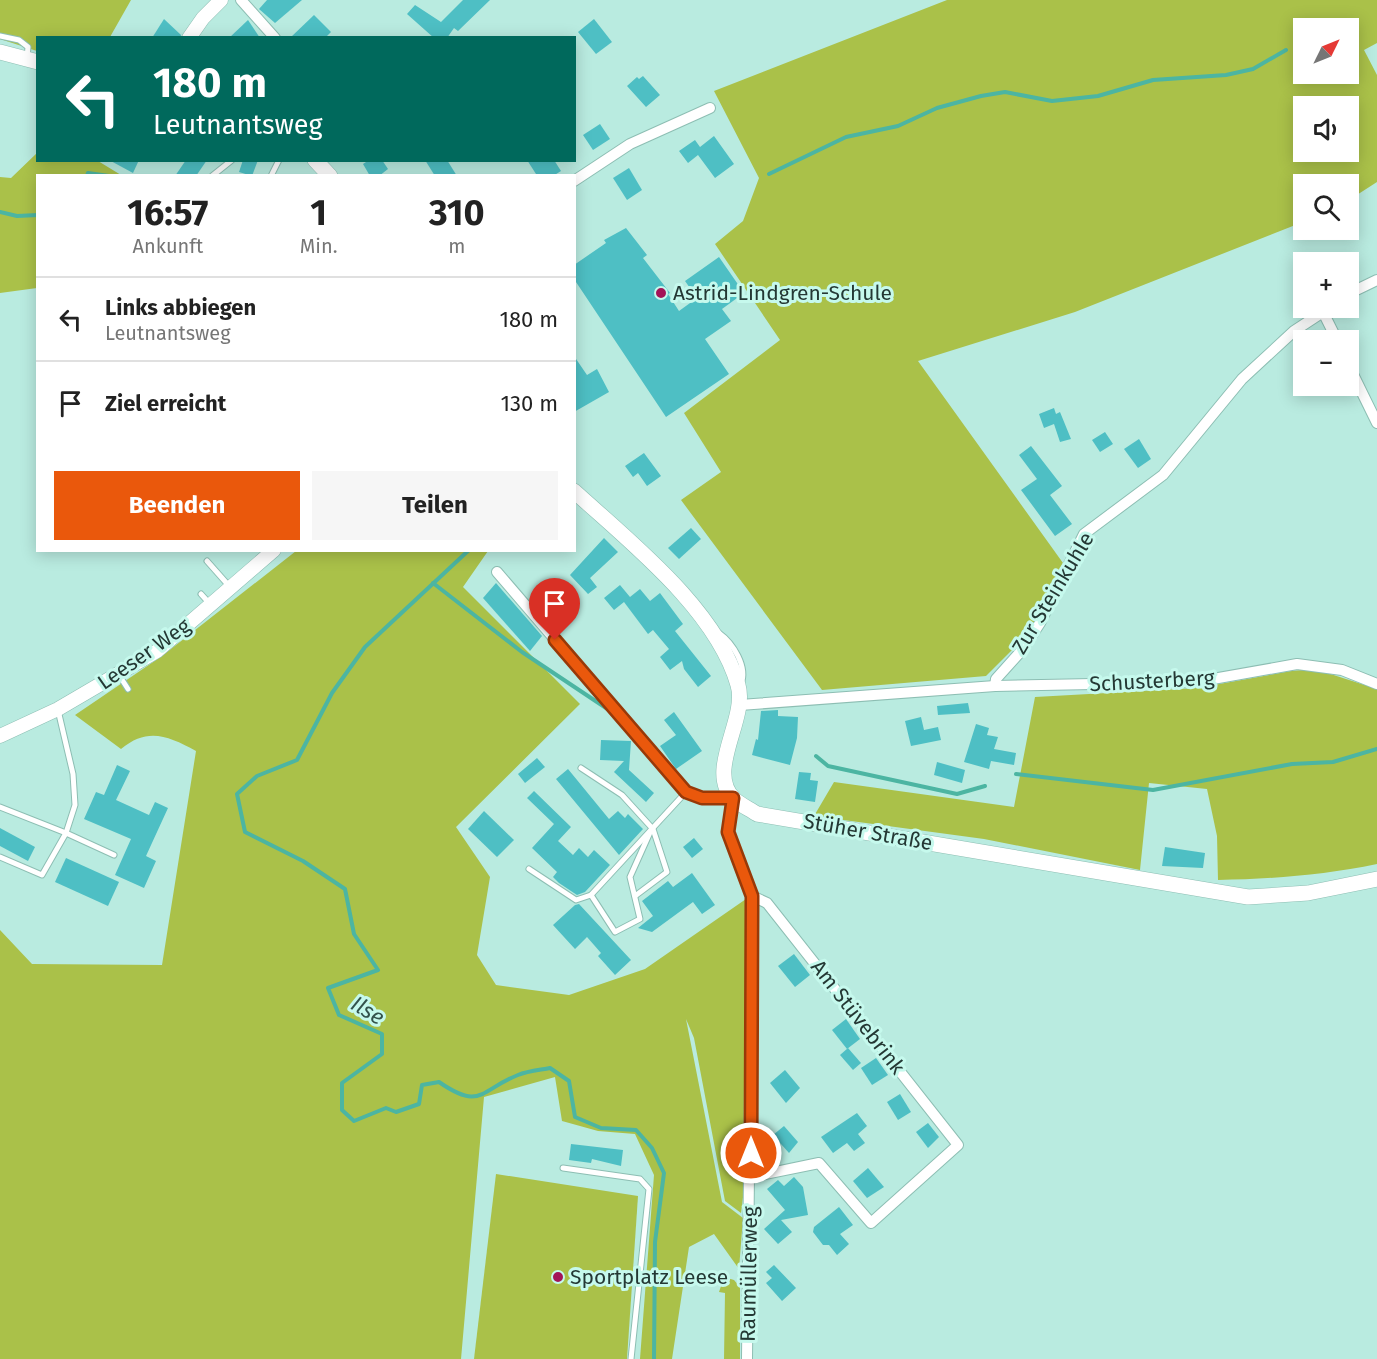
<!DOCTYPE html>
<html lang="de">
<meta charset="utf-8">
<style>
body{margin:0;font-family:"Fira Sans",sans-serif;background:#f6f6f6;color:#222;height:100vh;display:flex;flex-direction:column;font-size:22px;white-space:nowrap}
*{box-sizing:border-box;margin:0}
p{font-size:20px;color:#767676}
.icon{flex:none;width:33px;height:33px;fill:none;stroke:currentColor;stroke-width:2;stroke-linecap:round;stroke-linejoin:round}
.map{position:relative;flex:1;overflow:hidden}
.sheet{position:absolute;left:36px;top:174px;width:540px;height:378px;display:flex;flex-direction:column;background:#fff;border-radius:0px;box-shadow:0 3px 15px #0003}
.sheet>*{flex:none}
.top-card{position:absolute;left:36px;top:36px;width:540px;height:126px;border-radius:0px;box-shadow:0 3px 15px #0003;background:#00695c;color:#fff;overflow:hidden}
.needle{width:39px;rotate:47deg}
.fabs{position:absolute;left:1293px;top:18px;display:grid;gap:12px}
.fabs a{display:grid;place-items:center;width:66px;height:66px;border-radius:0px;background:#fff;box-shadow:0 3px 15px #0003;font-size:30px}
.pin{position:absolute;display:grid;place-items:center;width:51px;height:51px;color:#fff;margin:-62px -26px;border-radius:50% 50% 50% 0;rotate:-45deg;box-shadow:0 0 6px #0007}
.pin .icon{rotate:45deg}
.me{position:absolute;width:66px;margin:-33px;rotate:0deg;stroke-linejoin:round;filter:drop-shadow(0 0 4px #0008)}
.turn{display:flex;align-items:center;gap:21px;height:126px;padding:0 18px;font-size:27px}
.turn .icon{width:78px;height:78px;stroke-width:2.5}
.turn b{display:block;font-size:42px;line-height:51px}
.eta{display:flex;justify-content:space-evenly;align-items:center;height:102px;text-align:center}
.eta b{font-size:36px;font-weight:700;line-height:42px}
.button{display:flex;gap:12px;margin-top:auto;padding:12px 18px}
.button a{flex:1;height:69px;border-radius:0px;background:#ea580c;color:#fff;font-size:24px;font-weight:700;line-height:69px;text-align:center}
.button a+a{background:#f6f6f6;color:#222}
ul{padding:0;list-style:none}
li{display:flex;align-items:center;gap:18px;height:84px;padding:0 18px;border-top:2px solid #e0e0e0}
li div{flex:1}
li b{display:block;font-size:22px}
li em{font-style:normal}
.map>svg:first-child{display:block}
.green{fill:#aac149;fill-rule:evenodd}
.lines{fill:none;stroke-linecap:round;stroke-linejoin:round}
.stream{stroke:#4cb5a2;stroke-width:4}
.building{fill:#4ebfc4}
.service-casing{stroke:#8dbeb3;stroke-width:7}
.minor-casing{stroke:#8dbeb3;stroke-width:12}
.tertiary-casing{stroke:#8dbeb3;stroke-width:15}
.secondary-casing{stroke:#8dbeb3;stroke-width:16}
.service{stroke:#fff;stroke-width:5}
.minor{stroke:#fff;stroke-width:10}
.tertiary{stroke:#fff;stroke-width:14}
.secondary{stroke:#fff;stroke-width:15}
.route-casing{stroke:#983908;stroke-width:15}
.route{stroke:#ea580c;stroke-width:10}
.poi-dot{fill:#a31458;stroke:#c6f9ed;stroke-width:2}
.labels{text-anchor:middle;stroke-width:6;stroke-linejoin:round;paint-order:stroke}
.poi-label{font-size:21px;fill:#243834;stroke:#c6f9ed;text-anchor:start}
.street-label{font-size:21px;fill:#243834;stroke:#c6f9ed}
.water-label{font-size:22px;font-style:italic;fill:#33534c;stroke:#c6f9ed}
</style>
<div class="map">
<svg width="1377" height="1359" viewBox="0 0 1377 1359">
<rect width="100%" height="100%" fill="#b9ebe0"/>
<g class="green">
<polygon points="0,0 131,0 110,37 38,38 37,51 0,39"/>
<path d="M 947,0 L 1377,0 L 1377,43 L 1364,50 L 1377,75 L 1377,182 L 1349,200 L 1348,184 L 1304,184 L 1303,222 L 1075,312 L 918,361 L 1063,563 L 1028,634 L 986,676 L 822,690 L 681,500 L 721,472 L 684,413 L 780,340 L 715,244 L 743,221 L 759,178 L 714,91 ZM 1304,28 L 1348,28 L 1348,74 L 1304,74 ZM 1304,106 L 1348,106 L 1348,152 L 1304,152 Z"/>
<polygon points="37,153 38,160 98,161 121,175 38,176 37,288 0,293 0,177 11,178"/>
<path d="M 296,551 L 488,551 L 463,587 L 580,704 L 456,827 L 490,877 L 477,955 L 496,985 L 569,995 L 645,969 L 746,899 L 745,1182 L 741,1213 L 725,1201 L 694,1038 L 686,1019 L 722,1202 L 743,1218 L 739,1269 L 714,1234 L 689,1247 L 672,1359 L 640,1359 L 654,1175 L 635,1134 L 598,1131 L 562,1121 L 555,1077 L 484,1097 L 461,1359 L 0,1359 L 0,930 L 32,964 L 162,965 L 196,751 C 168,736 148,727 121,749 L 75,715 L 162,656 Z"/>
<path d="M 1315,669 L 1377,689 L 1377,864 C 1324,875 1272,879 1218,880 L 1217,836 L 1207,789 L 1149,783 L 1140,870 L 984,839 L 814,816 L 834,782 L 1014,807 L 1035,697 L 1197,688 L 1291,671 Z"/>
<polygon points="496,1174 638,1196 627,1359 474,1359"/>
<polygon points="724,1277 734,1280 740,1287 740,1359 724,1359 725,1293 719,1292"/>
</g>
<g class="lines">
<g class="stream">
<polyline points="769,174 846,137 898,126 937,108 981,96 1005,92 1052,101 1098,96 1153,80 1226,75 1253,69 1286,50"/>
<polyline points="87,176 88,173 109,176"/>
<polyline points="0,212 17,216 38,215"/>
<path d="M 469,550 L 365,647 L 332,693 L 297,760 L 257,776 L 237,794 L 245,832 L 303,861 L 345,889 L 354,934 L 378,970 L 328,988 L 339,1015 L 382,1034 L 382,1054 L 342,1083 L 342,1110 L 354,1121 L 386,1108 L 396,1112 L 419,1104 L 422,1085 L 439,1082 C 481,1111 480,1090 518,1075 C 528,1071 540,1070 550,1068 L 569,1081 L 575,1117 L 601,1128 L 636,1130 L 652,1148 L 664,1173 L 655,1242 L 654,1359"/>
<polyline points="433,583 522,652 612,712"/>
<polyline points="816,756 828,766 957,794 985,786"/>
<polyline points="1016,774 1153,790 1292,764 1333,762 1377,749"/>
</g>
</g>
<g class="building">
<polygon points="267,0 302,0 275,23 259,9"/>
<polygon points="463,0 490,0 458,31 454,28 447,38 434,38 407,14 415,5 441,22"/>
<polygon points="314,15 331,32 325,38 290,38"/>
<polygon points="164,19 181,35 180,38 152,38"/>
<polygon points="594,19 612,42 596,54 578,32"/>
<polygon points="248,20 260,38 229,38"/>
<polygon points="643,76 660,95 646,107 627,86 637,77 639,79"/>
<polygon points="600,124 610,139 593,150 583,135"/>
<polygon points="714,136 734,164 715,178 698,155 688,163 679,151 695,140 700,147"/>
<polygon points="109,160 139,160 133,173"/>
<polygon points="186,160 207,160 196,176 175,176"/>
<polygon points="243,160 258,160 252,176 239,172"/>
<polygon points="369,160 382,160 388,169 379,176 370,176 363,164"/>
<polygon points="425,160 447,160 457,176 435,176"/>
<polygon points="527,160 554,160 561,171 553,176 540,176 536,174"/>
<polygon points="629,168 642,190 627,200 613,178"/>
<polygon points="626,228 647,255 643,258 670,293 668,294 679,311 697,298 685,281 719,257 744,293 722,309 731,321 705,339 729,374 666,417 574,279 574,265 606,243 604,240"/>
<polygon points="574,356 587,375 597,369 609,392 574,412"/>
<polygon points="1054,408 1056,414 1060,412 1071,439 1060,442 1054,424 1044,428 1039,414"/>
<polygon points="1105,432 1113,444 1100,452 1092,440"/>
<polygon points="1139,439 1151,459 1138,468 1124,449"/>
<polygon points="1031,446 1062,486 1050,495 1072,524 1055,536 1021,490 1037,479 1019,455"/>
<polygon points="644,453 661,476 647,486 638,473 633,477 625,466"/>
<polygon points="691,528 701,539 679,559 668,548"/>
<polygon points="604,538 618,552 590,578 597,587 588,594 570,575"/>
<polygon points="496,583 542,636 530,651 483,598"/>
<polygon points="620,585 630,597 640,589 650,601 660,593 683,624 675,631 711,676 698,687 684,669 682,661 670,670 660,657 669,649 653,630 648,634 624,602 614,610 604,598"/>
<polygon points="968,703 970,713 938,715 937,706"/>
<polygon points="778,710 778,716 798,717 797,738 790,765 752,755 756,739 758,740 761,711"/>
<polygon points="674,712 702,751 676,769 660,746 676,735 664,720"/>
<polygon points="921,717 924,730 938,727 941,740 911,746 905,721"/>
<polygon points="976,724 989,728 987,735 998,737 994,749 1016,753 1014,765 991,761 989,769 964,762"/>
<polygon points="601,740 631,741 629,770 654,793 646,802 614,772 624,761 600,760"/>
<polygon points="537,758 545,767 525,783 518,774"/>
<polygon points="937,762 965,770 962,783 934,775"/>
<polygon points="117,765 130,771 116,800 149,815 155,802 168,808 146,856 156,861 144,888 115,875 131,839 84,819 96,792 104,795"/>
<polygon points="568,769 609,819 618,811 625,818 628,814 643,829 619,855 556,779"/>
<polygon points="799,772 811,773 810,780 818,781 815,802 795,799"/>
<polygon points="534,791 571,827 558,841 573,855 579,848 588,857 594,850 610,865 585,892 577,895 559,883 553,877 557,872 532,848 554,824 527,798"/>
<polygon points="484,811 514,840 497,857 468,829"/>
<polygon points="0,828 35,847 28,861 0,846"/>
<polygon points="694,838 703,849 692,858 683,847"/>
<polygon points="1165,847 1205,853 1203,868 1162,866"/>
<polygon points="66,858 119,882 108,906 55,882"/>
<polygon points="692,873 715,905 702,914 693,902 652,932 638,928 653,916 642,901 668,881 673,887"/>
<polygon points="579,904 631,960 615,975 598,956 601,953 587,937 575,949 553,925 575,905"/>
<polygon points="794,954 810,975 795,987 778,966"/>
<polygon points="846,1019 860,1039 847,1049 832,1030"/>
<polygon points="848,1048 861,1063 853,1070 840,1055"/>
<polygon points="876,1058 888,1075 872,1085 861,1068"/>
<polygon points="785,1070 800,1088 786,1103 770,1083"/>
<polygon points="900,1094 911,1112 898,1120 887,1102"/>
<polygon points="857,1113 867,1126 858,1134 865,1143 854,1151 847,1143 833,1153 821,1137"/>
<polygon points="928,1123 939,1137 928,1148 916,1132"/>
<polygon points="784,1126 798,1142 789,1153 773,1135"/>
<polygon points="571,1144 623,1150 621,1166 592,1159 591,1163 569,1160"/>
<polygon points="868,1168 884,1187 867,1198 853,1181"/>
<polygon points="794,1177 803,1187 808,1215 781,1220 792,1232 778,1244 764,1229 785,1210 767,1189 778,1180 784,1186"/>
<polygon points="839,1207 853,1225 840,1234 849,1244 837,1255 829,1245 823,1245 813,1232 814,1227"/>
<polygon points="774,1265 796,1288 782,1301 766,1283 772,1278 766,1272"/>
</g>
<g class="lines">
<g class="service-casing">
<g id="service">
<polyline points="0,36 19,40 28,47 27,58"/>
<polyline points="212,176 232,160"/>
<polyline points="271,176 279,160"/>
<polyline points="207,561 230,587"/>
<polyline points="201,594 210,604"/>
<path d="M 719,633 C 733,643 748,667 741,684"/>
<polyline points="119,675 128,689"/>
<polyline points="58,710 73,774 75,805 66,833 114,855"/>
<polyline points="581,768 622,795 652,828 630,877 640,919 615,932 591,895"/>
<polyline points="0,807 66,833 42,875 0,857"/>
<polyline points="529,869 576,900 591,895 686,792"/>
<polyline points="635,896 667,872 653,829"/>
<polyline points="563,1168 640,1179 649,1189 631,1359"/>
</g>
</g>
<g class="minor-casing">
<g id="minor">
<polyline points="241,0 275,38"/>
<polyline points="574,181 630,144 710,108"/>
<polyline points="1348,294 1377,280"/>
<polyline points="1323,312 1337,340"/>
<polyline points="1348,364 1377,423"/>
<polyline points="497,572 686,792 702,798 733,798 728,832 752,896 747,1359"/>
<polyline points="995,686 996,679 1023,649 1040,623 1084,534 1163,475 1242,379 1294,331 1329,308"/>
<polyline points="740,705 995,686 1196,682 1297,664 1342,670 1377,684"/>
<polyline points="751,1177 819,1163 871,1223 958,1145 767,903 752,896"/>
</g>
</g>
<g class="tertiary-casing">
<g id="tertiary">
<polyline points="189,38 203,18 221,0"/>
<polyline points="0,736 58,709 157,651 274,550"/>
</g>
</g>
<g class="secondary-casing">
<g id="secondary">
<polyline points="0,52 38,62"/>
<polyline points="315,160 330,176"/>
<path d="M 574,491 C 630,542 717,610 738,685 C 748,719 705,771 734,799 C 740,805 750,809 757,814 L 1248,897 L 1308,893 L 1377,879"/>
</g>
</g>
<use href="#service" class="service"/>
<use href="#minor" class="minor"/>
<use href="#tertiary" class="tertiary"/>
<use href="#secondary" class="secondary"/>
</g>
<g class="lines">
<g class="route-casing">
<polyline id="route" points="555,640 686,792 702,798 733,798 728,832 752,896 751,1153"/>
</g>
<use href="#route" class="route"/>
</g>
<g class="poi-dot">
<circle cx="661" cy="293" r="6"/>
<circle cx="558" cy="1277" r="6"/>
</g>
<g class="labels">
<g class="poi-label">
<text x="673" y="300">Astrid-Lindgren-Schule</text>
<text x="570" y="1284">Sportplatz Leese</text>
</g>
<g class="street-label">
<text transform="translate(1053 593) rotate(-59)" y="7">Zur Steinkuhle</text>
<text transform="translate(144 654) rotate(-35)" y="7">Leeser Weg</text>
<text transform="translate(1152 681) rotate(-3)" y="7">Schusterberg</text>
<text transform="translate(868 832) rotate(10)" y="7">Stüher Straße</text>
<text transform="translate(858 1017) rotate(52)" y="7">Am Stüvebrink</text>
<text transform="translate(749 1274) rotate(-89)" y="7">Raumüllerweg</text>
</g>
<g class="water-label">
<text transform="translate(368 1010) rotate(31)" y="8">Ilse</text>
</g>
</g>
</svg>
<div class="fabs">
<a><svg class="needle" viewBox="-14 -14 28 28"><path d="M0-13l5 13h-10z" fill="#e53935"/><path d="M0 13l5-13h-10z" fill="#767676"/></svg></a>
<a><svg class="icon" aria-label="sound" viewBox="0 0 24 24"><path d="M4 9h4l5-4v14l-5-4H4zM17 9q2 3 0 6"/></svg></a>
<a><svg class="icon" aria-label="search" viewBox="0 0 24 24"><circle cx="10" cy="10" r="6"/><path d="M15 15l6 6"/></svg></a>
<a>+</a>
<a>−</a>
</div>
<div class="pin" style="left:555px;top:640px;background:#d93025"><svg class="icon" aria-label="arrive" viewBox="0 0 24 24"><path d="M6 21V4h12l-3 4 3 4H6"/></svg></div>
<svg class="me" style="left:751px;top:1153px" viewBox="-20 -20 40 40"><circle r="17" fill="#ea580c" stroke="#fff" stroke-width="3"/><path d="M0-11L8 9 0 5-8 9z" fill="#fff"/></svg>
<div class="top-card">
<div class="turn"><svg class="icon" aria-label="left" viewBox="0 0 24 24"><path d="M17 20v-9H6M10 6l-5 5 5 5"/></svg><div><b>180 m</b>Leutnantsweg</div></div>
</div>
<section class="sheet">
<div class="eta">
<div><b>16:57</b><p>Ankunft</p></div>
<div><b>1</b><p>Min.</p></div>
<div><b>310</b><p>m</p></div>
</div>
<ul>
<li><svg class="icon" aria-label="left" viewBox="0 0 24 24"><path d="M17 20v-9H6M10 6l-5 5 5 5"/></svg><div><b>Links abbiegen</b><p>Leutnantsweg</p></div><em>180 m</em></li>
<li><svg class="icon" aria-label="arrive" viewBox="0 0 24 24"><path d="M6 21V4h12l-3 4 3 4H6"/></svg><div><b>Ziel erreicht</b></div><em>130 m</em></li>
</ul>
<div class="button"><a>Beenden</a><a>Teilen</a></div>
</section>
</div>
